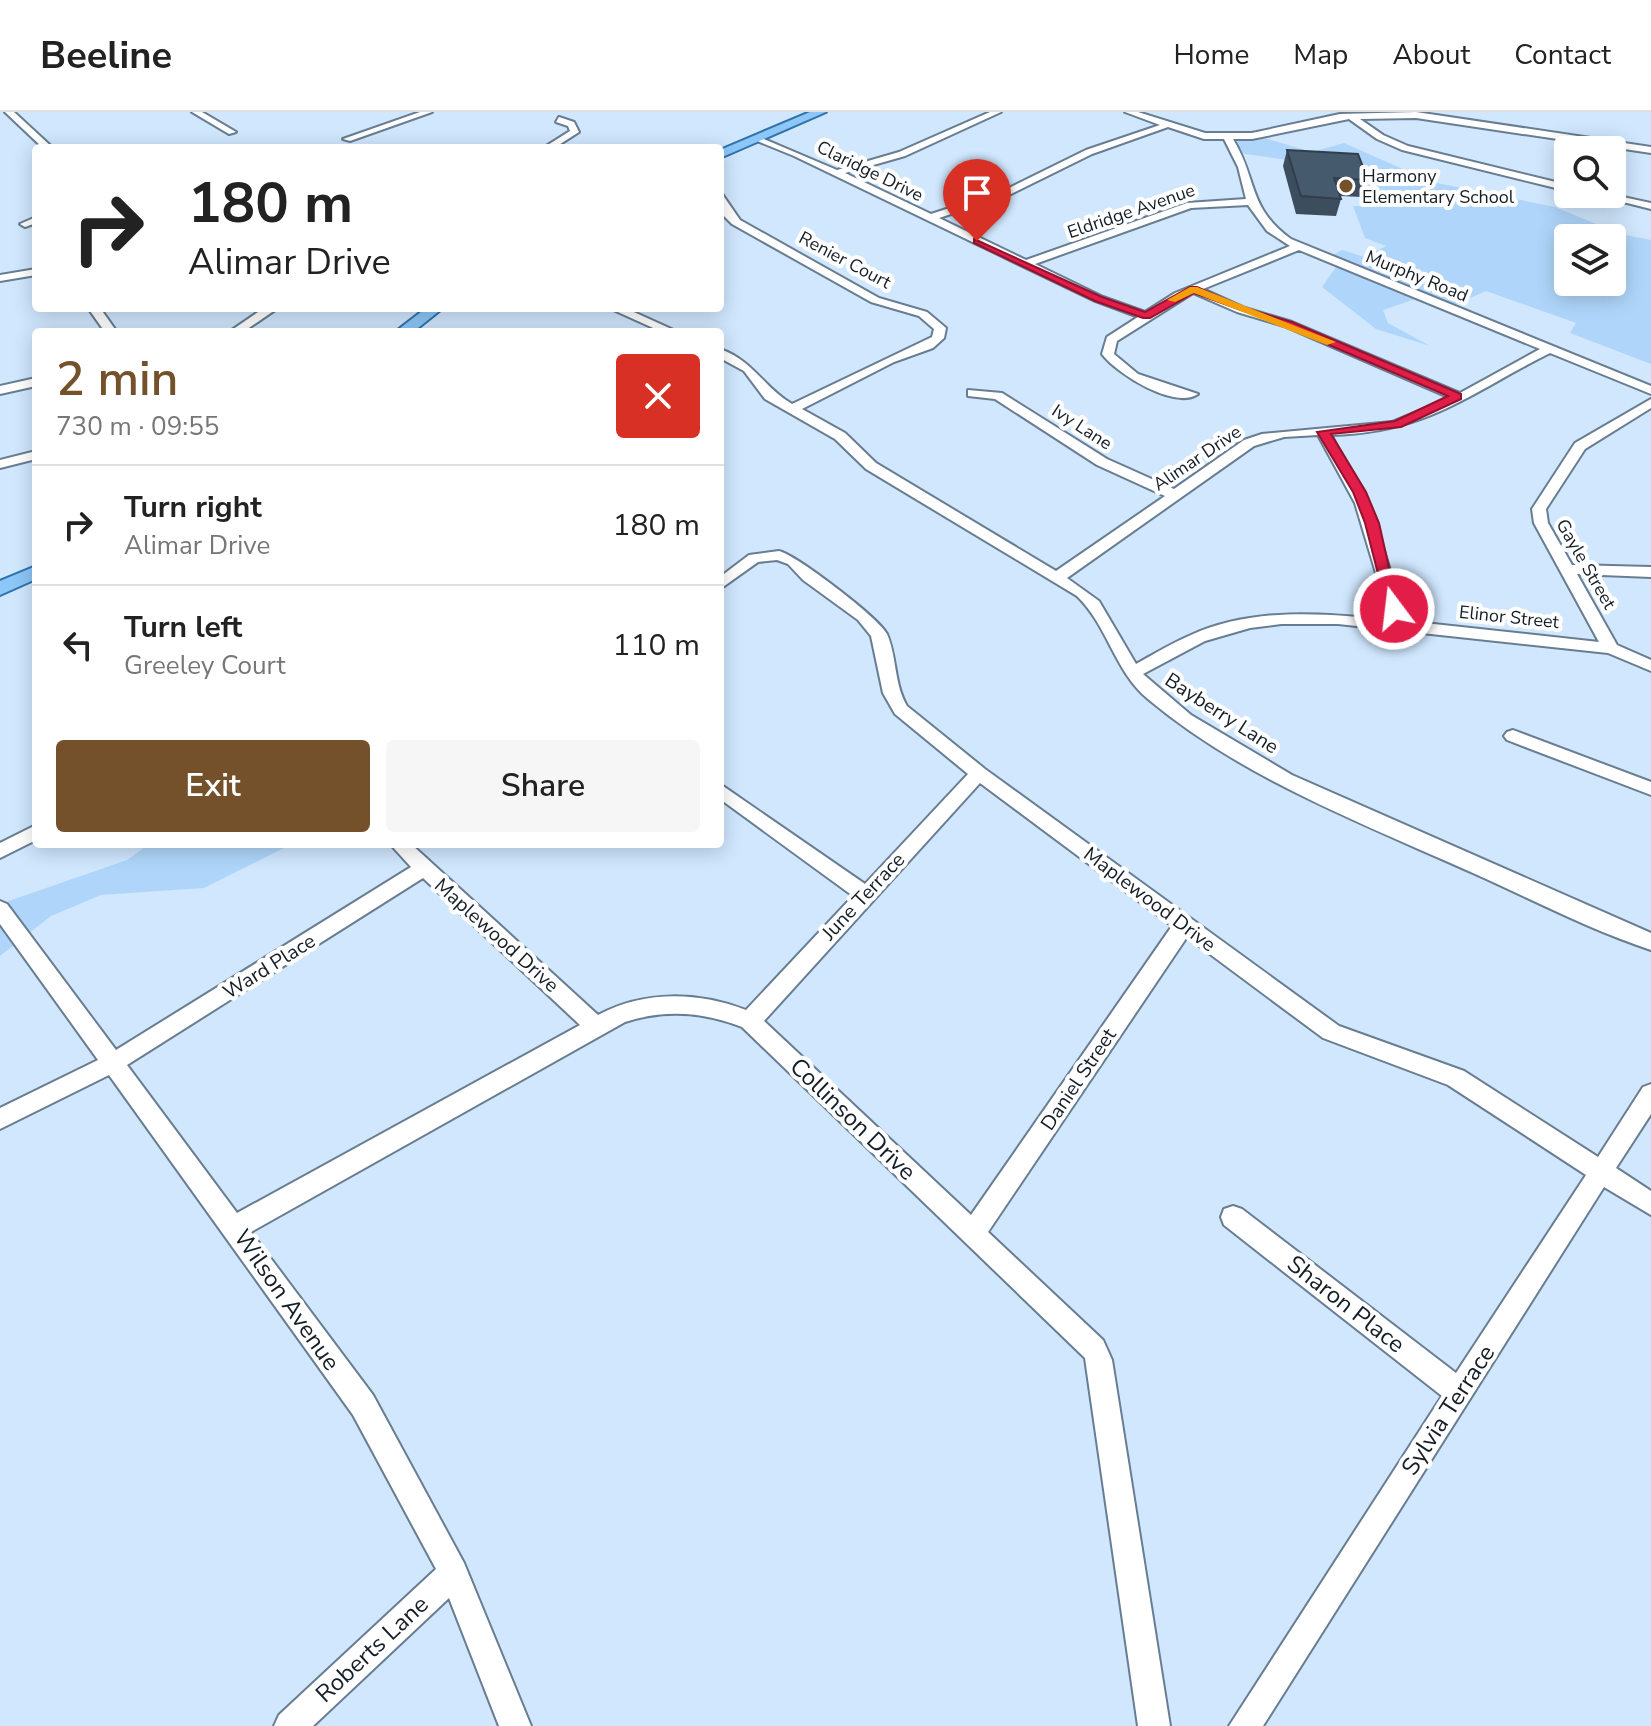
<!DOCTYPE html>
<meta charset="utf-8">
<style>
body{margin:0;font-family:"Nunito Sans",sans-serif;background:#f6f6f6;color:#222;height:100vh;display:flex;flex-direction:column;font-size:30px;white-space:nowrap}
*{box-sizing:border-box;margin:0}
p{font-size:26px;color:#767676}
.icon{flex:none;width:44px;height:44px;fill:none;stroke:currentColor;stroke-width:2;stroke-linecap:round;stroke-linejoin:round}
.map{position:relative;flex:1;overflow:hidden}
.panel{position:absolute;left:32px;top:216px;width:692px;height:520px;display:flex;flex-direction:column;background:#fff;border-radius:8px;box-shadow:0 4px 20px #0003}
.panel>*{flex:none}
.top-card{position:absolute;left:32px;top:32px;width:692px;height:168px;border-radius:8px;box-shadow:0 4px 20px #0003;background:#fff;color:#222;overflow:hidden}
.fabs{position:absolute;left:1554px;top:24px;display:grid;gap:16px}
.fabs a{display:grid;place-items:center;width:72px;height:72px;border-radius:8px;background:#fff;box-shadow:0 4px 20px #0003;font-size:40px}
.pin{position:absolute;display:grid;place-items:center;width:68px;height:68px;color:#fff;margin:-82px -34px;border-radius:50% 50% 50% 0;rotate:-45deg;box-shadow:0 0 8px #0007}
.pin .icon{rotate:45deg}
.me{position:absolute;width:88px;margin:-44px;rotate:345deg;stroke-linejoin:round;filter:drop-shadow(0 0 6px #0008)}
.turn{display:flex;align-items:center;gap:28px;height:168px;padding:0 24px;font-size:36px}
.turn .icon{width:104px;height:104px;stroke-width:2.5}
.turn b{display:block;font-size:56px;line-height:68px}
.round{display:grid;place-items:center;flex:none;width:84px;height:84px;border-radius:8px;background:#f6f6f6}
.summary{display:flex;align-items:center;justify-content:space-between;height:136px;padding:0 24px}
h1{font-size:48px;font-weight:600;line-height:60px;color:#74512a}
.primary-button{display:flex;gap:16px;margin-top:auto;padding:16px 24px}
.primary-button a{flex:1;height:92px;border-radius:8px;background:#74512a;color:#fff;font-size:32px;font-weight:600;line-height:92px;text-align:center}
.primary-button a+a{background:#f6f6f6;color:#222}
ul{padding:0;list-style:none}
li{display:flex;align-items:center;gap:24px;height:120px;padding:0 24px;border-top:2px solid #e0e0e0}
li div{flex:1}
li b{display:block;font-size:30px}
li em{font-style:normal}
header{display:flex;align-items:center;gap:48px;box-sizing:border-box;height:112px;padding:0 40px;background:#fff;border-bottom:2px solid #e0e0e0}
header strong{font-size:38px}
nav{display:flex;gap:44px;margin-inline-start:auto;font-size:28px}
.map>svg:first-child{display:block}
.green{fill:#afd6fa;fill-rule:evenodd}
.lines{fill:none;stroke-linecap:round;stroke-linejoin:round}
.minor-casing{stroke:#687d91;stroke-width:4}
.major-casing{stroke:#3073ac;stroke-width:4}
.minor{fill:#fff;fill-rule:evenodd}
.major{fill:#8cc7f8;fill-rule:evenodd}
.wall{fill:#3c4d5e}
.building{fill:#465a6d;stroke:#313f4c;stroke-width:2}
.route{fill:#e11d48;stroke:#92132f;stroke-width:2}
.slow{fill:#f59e0b}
.poi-dot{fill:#74512a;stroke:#fff;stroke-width:3}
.labels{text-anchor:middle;stroke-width:8;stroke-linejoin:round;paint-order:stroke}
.far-street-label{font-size:18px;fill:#151e26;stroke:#fff}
.far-poi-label{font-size:18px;fill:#151e26;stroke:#fff;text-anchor:start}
.street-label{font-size:20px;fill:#151e26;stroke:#fff}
.near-street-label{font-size:24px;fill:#151e26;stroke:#fff}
</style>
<header>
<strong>Beeline</strong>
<nav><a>Home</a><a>Map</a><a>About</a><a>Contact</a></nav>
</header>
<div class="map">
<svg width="1651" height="1614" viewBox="0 0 1651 1614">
<rect width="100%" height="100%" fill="#d0e7fe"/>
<g class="green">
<path d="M 1257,24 L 1312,40 L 1344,31 L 1432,70 L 1555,95 L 1620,122 L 1651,128 L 1651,252 L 1570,221 L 1576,211 L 1486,179 L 1447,196 L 1421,185 L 1383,198 L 1388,211 L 1430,234 L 1376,217 L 1322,175 L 1338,152 L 1325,147 L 1342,138 L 1365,145 L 1386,134 L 1365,126 L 1353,94 L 1371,94 L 1357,58 L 1238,41 L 1228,26 ZM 1568,126 L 1612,126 L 1612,170 L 1568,170 Z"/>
<polygon points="149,732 283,732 284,736 204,776 101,783 51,804 0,844 0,792 127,748"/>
</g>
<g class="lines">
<g class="minor-casing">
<g id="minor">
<polygon points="5,0 14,0 53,36 43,36"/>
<polygon points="192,0 202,0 236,20 229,22"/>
<polygon points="420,0 432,0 350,29 343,27"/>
<path d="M 990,0 L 1001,0 L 905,44 L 845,61 L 931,102 L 1005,78 L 1086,38 L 1160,13 L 1125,0 L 1138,0 L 1205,21 L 1252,21 L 1340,2 L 1416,0 L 1651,35 L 1651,41 L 1416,6 L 1360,7 L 1383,23 L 1408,34 L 1568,73 L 1568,79 L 1402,38 L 1377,27 L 1349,7 L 1252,27 L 1233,27 C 1258,68 1247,95 1291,127 L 1651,274 L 1651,282 L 1550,241 C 1470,281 1427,321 1331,323 L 1369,391 L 1406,509 L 1599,530 L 1534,411 L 1532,397 L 1575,331 L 1651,287 L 1651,296 L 1585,337 L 1546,397 L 1548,411 L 1572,453 L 1651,455 L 1651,465 L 1577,462 L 1617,533 L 1651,548 L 1651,559 L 1608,541 L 1338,512 L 1281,512 L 1250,516 L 1205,529 L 1143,562 L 1191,603 L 1292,663 L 1651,821 L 1651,838 C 1590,818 1531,787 1473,761 C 1362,711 1242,666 1148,587 C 1115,560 1108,514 1077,484 L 866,357 L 835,327 L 765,287 L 744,259 L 720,246 L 720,237 C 754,249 763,275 792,292 L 932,225 L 934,217 L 919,204 L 871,190 L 732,112 L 723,103 L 720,79 L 740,108 L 879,186 L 927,200 L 946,216 L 944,226 L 933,236 L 894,250 L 802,297 L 845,321 L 876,351 L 1056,459 L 1165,384 L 1097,353 L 995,287 L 968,284 L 968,278 L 1002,281 L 1107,347 L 1174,377 L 1244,328 L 1262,322 L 1392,310 L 1450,286 L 1284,214 L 1237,200 L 1193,181 L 1117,229 L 1114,242 L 1138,262 L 1198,282 C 1175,298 1117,262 1102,242 L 1107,225 L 1138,205 L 1095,189 L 794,44 L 750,26 L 757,24 L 837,58 L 899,40 ZM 1168,15 L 1204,27 L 1224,27 L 1238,55 L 1246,87 L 1187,91 L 1026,148 L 939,106 L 1011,82 L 1092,42 ZM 1248,93 L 1267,119 L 1290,134 L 1175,181 L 1145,200 L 1103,185 L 1035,152 L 1191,96 ZM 1299,138 L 1540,237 L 1460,281 L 1292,210 L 1245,196 L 1203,177 ZM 1318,323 L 1355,391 L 1390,508 C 1324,501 1253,495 1191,523 C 1172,531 1154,542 1136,552 L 1099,489 L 1067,466 L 1254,334 L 1284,325 Z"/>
<polygon points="559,5 574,10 579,20 554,36 543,36 570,19 568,14 556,10"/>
<polygon points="1591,82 1609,82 1651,91 1651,97"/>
<polygon points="36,105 36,111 25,115 20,112"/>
<polygon points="36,157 36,163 0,169 0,163"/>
<polygon points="88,196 100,196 117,220 105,220"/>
<polygon points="264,196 278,196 243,220 229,220"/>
<polygon points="609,196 625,196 678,220 662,220"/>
<polygon points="36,266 36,274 0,282 0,274"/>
<polygon points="36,339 36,347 0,356 0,348"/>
<path d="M 779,439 C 796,443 878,505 887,522 C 897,545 894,572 907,594 L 985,657 L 1339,914 L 1464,959 L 1598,1045 L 1643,975 L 1651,972 L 1651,1002 L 1616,1056 L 1651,1079 L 1651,1103 L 1604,1075 L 1263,1614 L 1229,1614 L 1442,1284 L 1224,1113 L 1221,1105 L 1224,1097 L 1233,1094 L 1242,1097 L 1456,1261 L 1586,1063 L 1448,973 L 1323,926 L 1187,825 L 988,1120 L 1103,1228 L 1112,1248 L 1170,1614 L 1138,1614 L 1085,1246 L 742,915 C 704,900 665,897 625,910 L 251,1120 L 373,1283 L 464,1451 L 531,1614 L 499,1614 L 449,1486 L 313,1614 L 274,1614 L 279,1603 L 436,1457 L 353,1303 L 109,963 L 0,1017 L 0,996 L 98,948 L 0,812 L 0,789 L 7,792 L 116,938 L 411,755 L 390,732 L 411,732 L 598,903 C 645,878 698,880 746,898 L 853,784 L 720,687 L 720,672 L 865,772 L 968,662 L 895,602 L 883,581 L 871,524 L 858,508 L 803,468 L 788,452 L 777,448 L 758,450 L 720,477 L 720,465 L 749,443 ZM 980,671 L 1172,814 L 971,1103 L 764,909 ZM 423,766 L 580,913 L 237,1101 L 127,953 Z"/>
<polygon points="1513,618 1651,670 1651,683 1507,628 1504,624 1507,620"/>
<polygon points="36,713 36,728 0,746 0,731"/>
</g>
</g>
<g class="major-casing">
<g id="major">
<polygon points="810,0 826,0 720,46 720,38"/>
<polygon points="426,196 443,196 413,220 395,220"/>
<polygon points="36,454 36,467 0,483 0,469"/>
</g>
</g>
<use href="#minor" class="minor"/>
<use href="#major" class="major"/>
</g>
<polygon class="wall" points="1287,38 1368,68 1362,85 1340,84 1341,87 1336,104 1296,102 1283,54"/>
<polygon class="building" points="1287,38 1358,42 1368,68 1334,66 1341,87 1301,84"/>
<polygon class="route" points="974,127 1102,185 1145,200 1190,175 1197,175 1245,196 1292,210 1461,282 1461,287 1401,315 1331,322 1366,380 1379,411 1399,500 1387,497 1365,411 1353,380 1317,320 1395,309 1448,284 1285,214 1194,181 1150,206 1143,206 1095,189 974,131"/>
<polygon class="slow" points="1190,175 1197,175 1336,230 1327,233 1194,181 1175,190 1167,188"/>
<circle class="poi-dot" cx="1346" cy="74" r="8"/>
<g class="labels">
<g class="far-street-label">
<text transform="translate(870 59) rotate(26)" y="6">Claridge Drive</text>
<text transform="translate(1131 99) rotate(-19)" y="6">Eldridge Avenue</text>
<text transform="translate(845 148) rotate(28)" y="6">Renier Court</text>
<text transform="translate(1417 164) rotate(22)" y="6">Murphy Road</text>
<text transform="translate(1082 315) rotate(33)" y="6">Ivy Lane</text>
<text transform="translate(1197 346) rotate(-34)" y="6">Alimar Drive</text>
<text transform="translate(1586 452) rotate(60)" y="6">Gayle Street</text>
<text transform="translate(1509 505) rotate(6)" y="6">Elinor Street</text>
</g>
<g class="far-poi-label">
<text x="1362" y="70">Harmony<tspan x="1362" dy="21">Elementary School</tspan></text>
</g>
<g class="street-label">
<text transform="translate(1222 601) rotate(33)" y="7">Bayberry Lane</text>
<text transform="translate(863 784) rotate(-47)" y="7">June Terrace</text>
<text transform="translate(1150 787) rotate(37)" y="7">Maplewood Drive</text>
<text transform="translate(497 823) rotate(42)" y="7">Maplewood Drive</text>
<text transform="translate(269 854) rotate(-32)" y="7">Ward Place</text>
<text transform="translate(1078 967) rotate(-56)" y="7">Daniel Street</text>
</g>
<g class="near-street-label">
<text transform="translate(853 1007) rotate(44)" y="8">Collinson Drive</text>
<text transform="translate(287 1188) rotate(55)" y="8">Wilson Avenue</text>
<text transform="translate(1346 1192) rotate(38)" y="8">Sharon Place</text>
<text transform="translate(1448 1298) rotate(-57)" y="8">Sylvia Terrace</text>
<text transform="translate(372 1537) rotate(-43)" y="8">Roberts Lane</text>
</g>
</g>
</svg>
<div class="fabs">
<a><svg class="icon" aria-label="search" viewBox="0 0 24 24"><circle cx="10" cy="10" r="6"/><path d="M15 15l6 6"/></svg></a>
<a><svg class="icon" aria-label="layers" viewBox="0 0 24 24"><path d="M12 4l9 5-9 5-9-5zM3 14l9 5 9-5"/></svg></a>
</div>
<div class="pin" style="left:977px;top:129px;background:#d93025"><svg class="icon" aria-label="arrive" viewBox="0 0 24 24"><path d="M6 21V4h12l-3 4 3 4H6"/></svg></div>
<svg class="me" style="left:1394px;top:497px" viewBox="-20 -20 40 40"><circle r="17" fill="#e11d48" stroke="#fff" stroke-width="3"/><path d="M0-11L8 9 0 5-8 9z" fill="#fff"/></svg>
<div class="top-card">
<div class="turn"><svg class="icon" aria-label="right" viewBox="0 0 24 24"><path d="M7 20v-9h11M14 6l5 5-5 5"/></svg><div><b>180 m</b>Alimar Drive</div></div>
</div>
<section class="panel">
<div class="summary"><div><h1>2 min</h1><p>730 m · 09:55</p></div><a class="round" style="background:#d93025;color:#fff"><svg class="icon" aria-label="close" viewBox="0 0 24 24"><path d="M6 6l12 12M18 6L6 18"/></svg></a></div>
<ul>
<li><svg class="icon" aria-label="right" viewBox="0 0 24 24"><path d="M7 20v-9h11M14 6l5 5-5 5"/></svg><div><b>Turn right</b><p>Alimar Drive</p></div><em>180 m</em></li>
<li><svg class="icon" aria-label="left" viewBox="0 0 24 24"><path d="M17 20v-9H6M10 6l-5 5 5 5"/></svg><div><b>Turn left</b><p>Greeley Court</p></div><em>110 m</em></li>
</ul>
<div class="primary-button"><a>Exit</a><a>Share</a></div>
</section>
</div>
